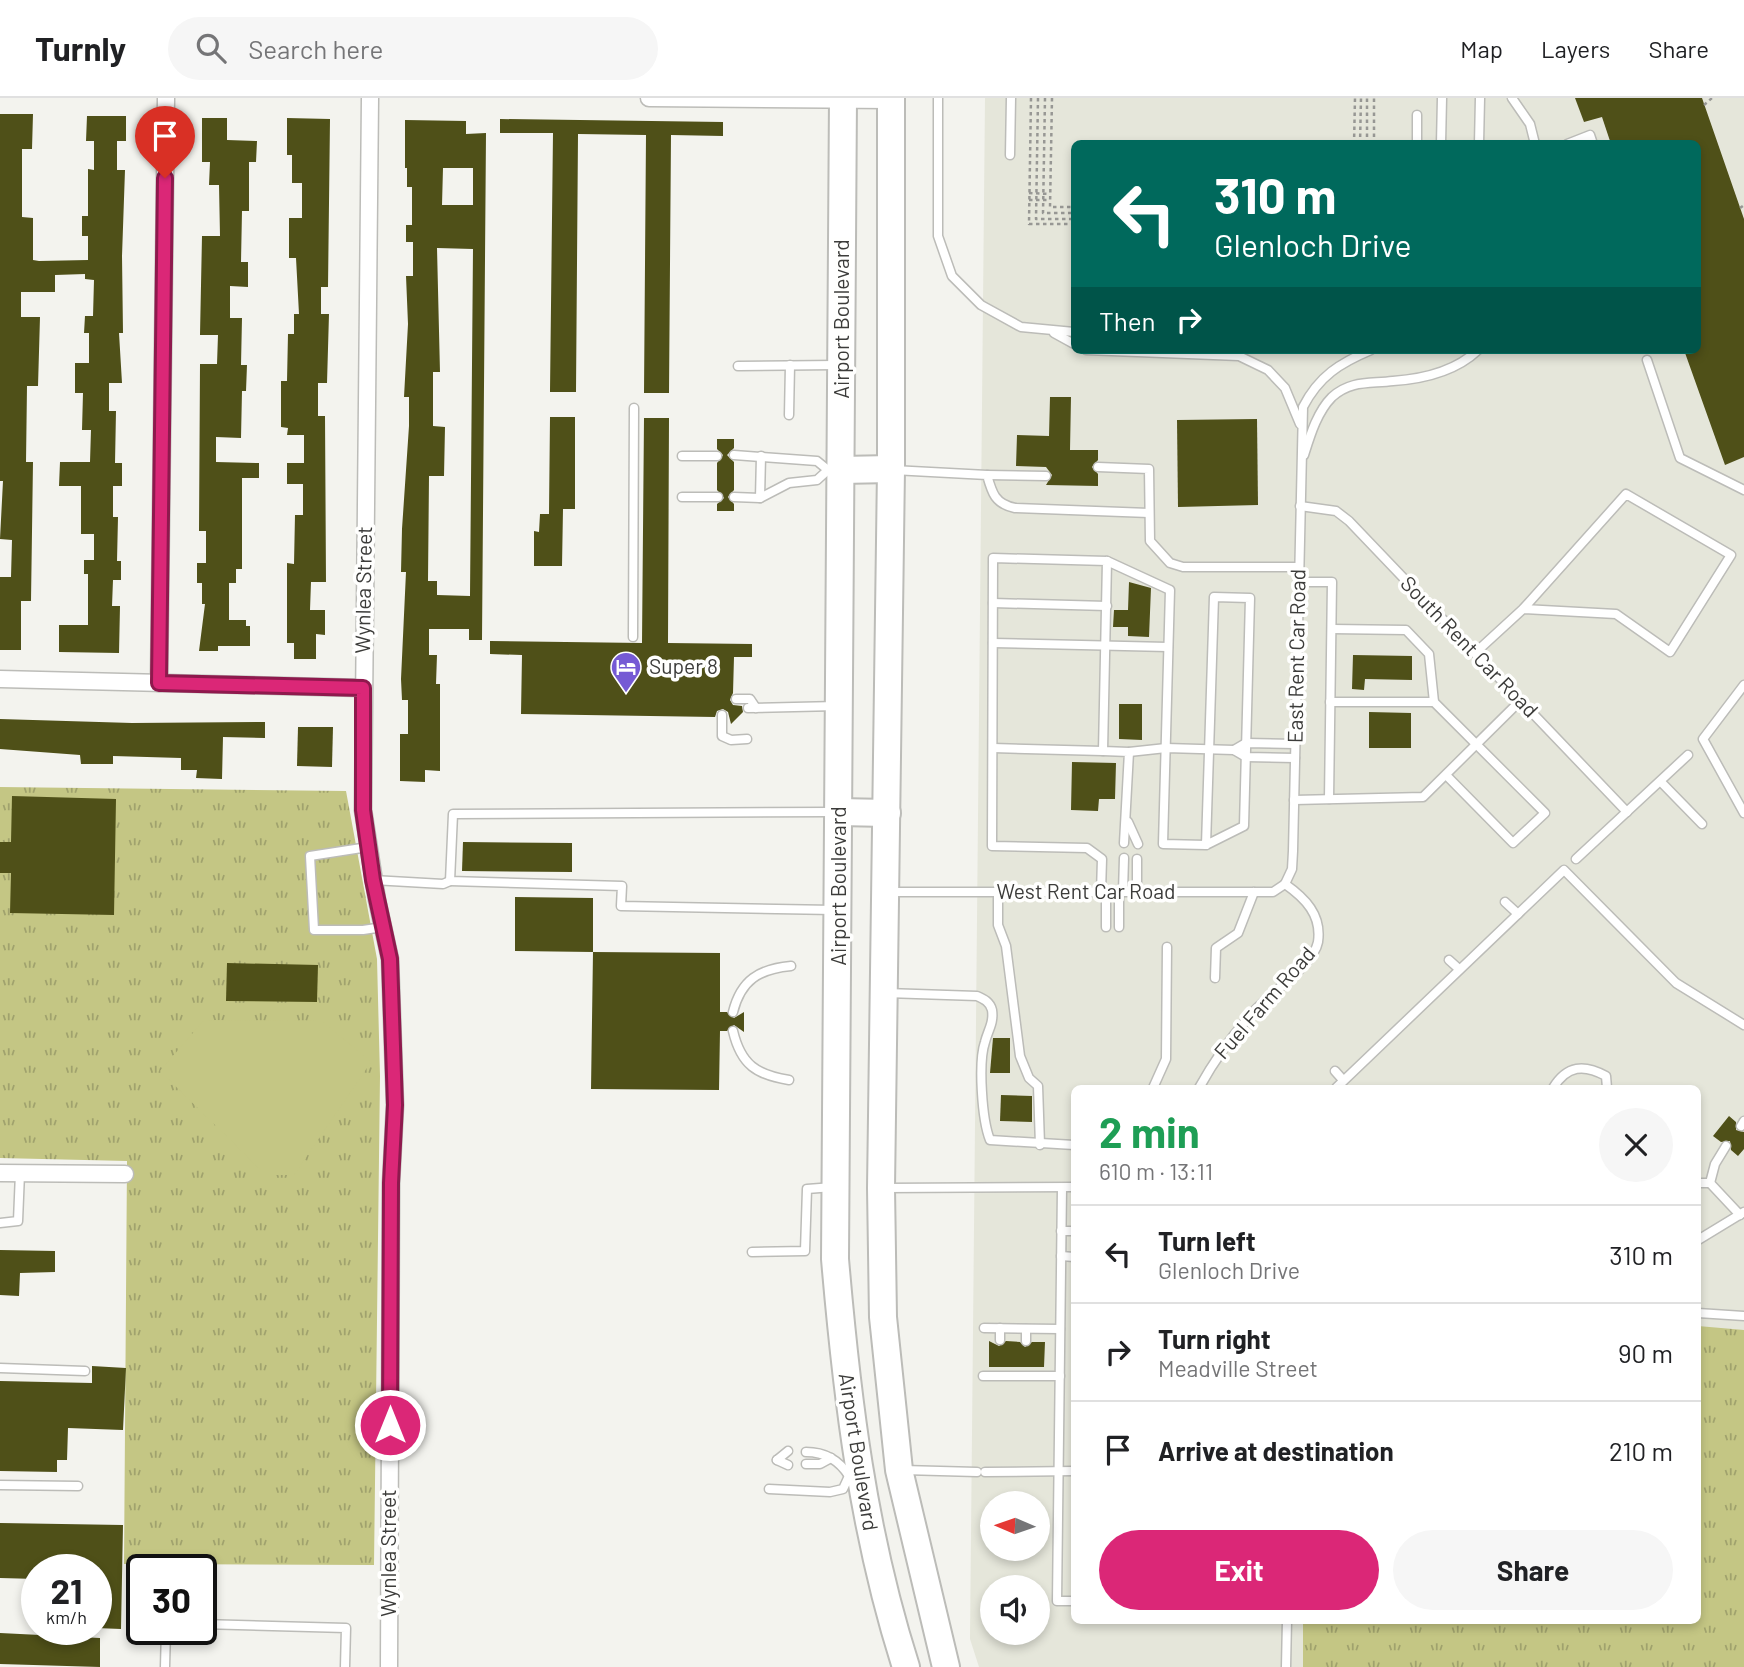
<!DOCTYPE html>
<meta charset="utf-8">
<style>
body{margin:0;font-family:Barlow,sans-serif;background:#f6f6f6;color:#202124;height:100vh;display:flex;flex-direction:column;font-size:26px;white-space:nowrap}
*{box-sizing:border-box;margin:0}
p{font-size:23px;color:#757577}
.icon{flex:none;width:38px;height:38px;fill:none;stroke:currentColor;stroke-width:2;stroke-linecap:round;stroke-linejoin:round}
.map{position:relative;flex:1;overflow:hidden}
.panel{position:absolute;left:1071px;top:987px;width:630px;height:539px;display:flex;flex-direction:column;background:#fff;border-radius:10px;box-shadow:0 4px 10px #0003}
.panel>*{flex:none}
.top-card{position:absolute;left:1071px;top:42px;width:630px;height:214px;border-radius:10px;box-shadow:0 4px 10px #0003;background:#00695c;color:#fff;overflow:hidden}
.needle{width:46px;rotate:272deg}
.controls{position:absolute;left:980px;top:1393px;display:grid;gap:14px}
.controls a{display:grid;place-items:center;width:70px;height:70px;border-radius:50%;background:#fff;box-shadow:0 4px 10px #0003;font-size:35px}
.speed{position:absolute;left:21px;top:1456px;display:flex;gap:14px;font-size:35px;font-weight:700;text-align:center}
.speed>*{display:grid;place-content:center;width:91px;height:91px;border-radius:50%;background:#fff;box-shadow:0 4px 10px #0003;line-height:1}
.speed small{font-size:18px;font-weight:400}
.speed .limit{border:4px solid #111;border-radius:10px;background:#fff;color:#111}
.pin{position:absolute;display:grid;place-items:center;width:60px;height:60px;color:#fff;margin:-72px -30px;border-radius:50% 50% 50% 0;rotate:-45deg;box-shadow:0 0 7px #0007}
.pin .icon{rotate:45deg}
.me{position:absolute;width:77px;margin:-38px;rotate:0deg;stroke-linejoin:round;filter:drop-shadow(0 0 5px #0008)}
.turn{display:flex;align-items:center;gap:24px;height:147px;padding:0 28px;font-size:32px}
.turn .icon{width:91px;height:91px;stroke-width:2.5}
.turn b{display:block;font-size:49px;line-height:60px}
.then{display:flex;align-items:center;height:66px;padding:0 28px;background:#0003;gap:14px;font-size:26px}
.round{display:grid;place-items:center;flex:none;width:74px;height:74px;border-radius:37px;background:#f6f6f6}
.summary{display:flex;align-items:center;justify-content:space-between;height:119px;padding:0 28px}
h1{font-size:42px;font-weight:700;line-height:52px;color:#1e9e55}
.primary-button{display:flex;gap:14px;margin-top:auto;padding:14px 28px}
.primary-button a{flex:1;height:80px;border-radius:42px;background:#db2777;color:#fff;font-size:28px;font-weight:700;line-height:80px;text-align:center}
.primary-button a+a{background:#f6f6f6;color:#202124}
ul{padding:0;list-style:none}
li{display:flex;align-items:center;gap:21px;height:98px;padding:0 28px;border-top:2px solid #e0e0e0}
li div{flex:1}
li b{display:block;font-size:26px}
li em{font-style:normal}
header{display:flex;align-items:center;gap:42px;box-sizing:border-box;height:98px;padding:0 35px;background:#fff;border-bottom:2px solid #e0e0e0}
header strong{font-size:33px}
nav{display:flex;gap:38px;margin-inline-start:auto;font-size:24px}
.search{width:490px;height:63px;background:#f6f6f6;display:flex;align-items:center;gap:18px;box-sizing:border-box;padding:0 24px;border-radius:38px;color:#757577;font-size:26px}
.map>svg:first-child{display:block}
.built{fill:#e5e6da;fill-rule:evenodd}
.grass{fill:url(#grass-tufts)}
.garden{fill:#c4c684}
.building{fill:#4f5018;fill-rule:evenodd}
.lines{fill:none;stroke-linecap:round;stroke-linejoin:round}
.service-casing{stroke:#bcbcb8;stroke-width:11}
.minor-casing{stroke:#bcbcb8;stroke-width:19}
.primary-casing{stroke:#bcbcb8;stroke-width:30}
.path{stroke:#979794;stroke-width:2.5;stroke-dasharray:3.5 3.5;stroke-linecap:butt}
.service{stroke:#fff;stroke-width:8}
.minor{stroke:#fff;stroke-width:16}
.primary{stroke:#fff;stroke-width:26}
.route-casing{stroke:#8e194d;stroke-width:18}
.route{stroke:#db2777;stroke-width:12}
.labels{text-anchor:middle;stroke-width:7;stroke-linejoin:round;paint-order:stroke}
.street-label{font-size:21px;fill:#3c3c3a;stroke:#fffffe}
.poi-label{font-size:21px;fill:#3c3c3a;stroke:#fffffe;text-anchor:start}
</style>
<header>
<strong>Turnly</strong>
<div class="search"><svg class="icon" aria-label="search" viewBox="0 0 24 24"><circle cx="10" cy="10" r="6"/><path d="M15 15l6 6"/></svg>Search here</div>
<nav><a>Map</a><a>Layers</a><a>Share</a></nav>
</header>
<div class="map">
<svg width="1744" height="1569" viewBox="0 0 1744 1569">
<defs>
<pattern id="grass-tufts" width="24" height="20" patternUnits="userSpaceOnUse" patternTransform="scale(1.75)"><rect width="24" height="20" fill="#c4c684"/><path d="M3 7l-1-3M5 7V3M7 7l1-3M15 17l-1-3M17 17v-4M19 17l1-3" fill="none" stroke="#a0a26d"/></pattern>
</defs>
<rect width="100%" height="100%" fill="#f3f3ee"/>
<path class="built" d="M 985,0 L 1744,0 L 1744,1569 L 979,1569 L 970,1541 ZM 1074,46 L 1698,46 L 1698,252 L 1074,252 ZM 1074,990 L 1698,990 L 1698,1522 L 1074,1522 ZM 992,1405 L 1038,1405 L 1038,1451 L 992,1451 ZM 992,1489 L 1038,1489 L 1038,1535 L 992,1535 Z"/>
<g class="grass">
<polygon points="0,689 346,693 377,861 380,978 374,1467 124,1466 127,1063 0,1060"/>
<polygon points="1698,1228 1744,1232 1744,1569 1303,1569 1303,1523 1698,1522"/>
</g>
<polygon class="garden" points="204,922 322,923 371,964 294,1077 266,1077 160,973"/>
<g class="building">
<polygon points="1575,0 1702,0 1744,121 1744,359 1725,367 1684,252 1698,252 1698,46 1611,46 1602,19 1584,24"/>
<polygon points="0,16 33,16 32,51 22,51 22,119 33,120 33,162 39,163 88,162 88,138 82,138 82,118 88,118 88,71 94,72 94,43 86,43 87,18 126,18 126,43 117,43 117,72 125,72 122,158 123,235 119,235 122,285 109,285 109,313 116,313 115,365 122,365 122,388 113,388 113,419 118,419 117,463 121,463 121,482 113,482 112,508 120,508 119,555 59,554 59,527 88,527 88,476 84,476 84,462 94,462 94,436 81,436 81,388 59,388 60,364 90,364 91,332 82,332 83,295 75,295 75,265 89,265 89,235 84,235 85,218 93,218 94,182 85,181 85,176 55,177 55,194 21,194 21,219 40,219 38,288 27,288 26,364 33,364 31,503 21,503 21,552 0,552 0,479 11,479 12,442 0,441 3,383 0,383"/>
<polygon points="202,20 227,20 227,42 257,43 256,64 249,64 249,113 242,113 241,164 248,164 248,189 230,188 230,220 242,220 241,267 247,267 246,293 242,293 241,340 216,339 216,364 259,365 259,380 242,380 242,471 236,471 236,485 229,485 229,522 246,522 246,528 250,528 250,548 218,548 218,553 199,553 205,506 202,506 202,485 197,485 197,465 206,465 206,433 199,433 200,266 217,266 218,237 200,237 202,138 220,138 219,87 209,87 210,64 202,64"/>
<polygon points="287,20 330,21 328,189 321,189 321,216 329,216 327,285 318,285 318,318 325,318 326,484 311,484 310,512 325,512 325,537 316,536 316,561 294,561 294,545 287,545 287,465 294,466 295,417 303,417 303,386 287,386 287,365 304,365 304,337 287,337 288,330 281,329 281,283 287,283 288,236 294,236 294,216 299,216 296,160 289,160 289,120 302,120 302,85 292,85 292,57 287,57"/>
<polygon points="500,21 723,24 723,38 671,37 669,295 644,295 646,37 578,36 576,294 550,294 553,35 500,35"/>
<path d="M 405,22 L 466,23 L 466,36 L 486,35 L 482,542 L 469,542 L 469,531 L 429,531 L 429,557 L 437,557 L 436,586 L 440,586 L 440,673 L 425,672 L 425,684 L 400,683 L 400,636 L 408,636 L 408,602 L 402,602 L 401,581 L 406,474 L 401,474 L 402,431 L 409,328 L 409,299 L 404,299 L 408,226 L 406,178 L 413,178 L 413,144 L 406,144 L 406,127 L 412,127 L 412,89 L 407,89 L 407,70 L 405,70 ZM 443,70 L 473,70 L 473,107 L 442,107 ZM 437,150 L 473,151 L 470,498 L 437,497 L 437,483 L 428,483 L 429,378 L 444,378 L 445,329 L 433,328 L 433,274 L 440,274 Z"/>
<polygon points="1050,299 1071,299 1070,352 1098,352 1098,362 1092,369 1098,376 1098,388 1046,387 1052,377 1046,369 1016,368 1017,337 1049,338"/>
<polygon points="550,319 575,319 575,411 563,411 562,468 534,468 534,433 539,434 540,416 549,416"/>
<polygon points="644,320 669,320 668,545 752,546 752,559 734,559 733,595 730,602 733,607 742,608 743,614 731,626 728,614 723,611 717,613 715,619 521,616 522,557 490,556 490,543 642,545"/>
<polygon points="1257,321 1258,407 1178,409 1177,322"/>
<polygon points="717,341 734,341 734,350 727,357 734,364 734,392 728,399 734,406 734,413 717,413 717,406 724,400 717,392 717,365 723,357 717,351"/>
<polygon points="1129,484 1151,490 1149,539 1128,538 1128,529 1113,529 1114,512 1128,512"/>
<polygon points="1353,557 1412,558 1412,582 1365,581 1364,592 1352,591"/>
<polygon points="1119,606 1142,606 1142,642 1119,641"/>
<polygon points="1369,614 1411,615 1411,650 1369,650"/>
<polygon points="0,621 132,625 265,624 265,640 223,639 222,681 196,680 197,672 181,672 181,660 113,658 113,666 81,666 80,657 0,651"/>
<polygon points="298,629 333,629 332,669 297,668"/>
<polygon points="1072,664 1116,665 1115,701 1099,701 1098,713 1071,712"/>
<polygon points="12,698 116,701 114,817 10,815 11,775 0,775 0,744 11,744"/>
<polygon points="463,744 572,745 572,774 462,773"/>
<polygon points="515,799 593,800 593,854 515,853"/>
<polygon points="593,854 720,855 720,914 727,914 734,920 744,914 744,934 734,927 727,933 720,933 719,992 591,991"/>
<polygon points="227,865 318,867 317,904 226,903"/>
<polygon points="993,940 1010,940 1010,975 990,975"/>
<polygon points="1001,997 1032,998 1032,1024 1000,1023"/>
<polygon points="1729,1018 1736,1024 1736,1032 1744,1034 1744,1051 1738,1058 1731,1052 1730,1043 1721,1044 1713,1038"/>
<polygon points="0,1152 55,1153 55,1174 20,1175 19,1198 0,1197"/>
<polygon points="989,1243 999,1248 1006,1243 1020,1244 1025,1249 1032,1244 1045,1244 1044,1269 989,1269"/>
<polygon points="92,1268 126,1270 123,1332 68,1330 67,1362 57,1362 57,1374 0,1373 0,1283 92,1285"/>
<polygon points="0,1425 123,1427 121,1531 96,1530 96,1472 37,1472 37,1481 0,1480"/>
<polygon points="0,1535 100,1540 100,1569 0,1566"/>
</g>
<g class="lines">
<g class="service-casing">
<g id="service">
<polyline points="938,0 938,138 952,178 981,207 1021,229 1074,234"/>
<polyline points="1512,0 1530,26 1535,46"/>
<polyline points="1417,46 1417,17"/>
<polyline points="1441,46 1442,0"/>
<polyline points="1479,46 1480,0"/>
<polyline points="1567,46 1590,37 1593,46"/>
<polyline points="1010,57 1011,0"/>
<polyline points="1054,235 1074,246"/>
<polyline points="1086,252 1239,258 1268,272 1285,290 1300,326"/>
<polyline points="1647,262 1680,360 1744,392"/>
<polyline points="738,268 836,267"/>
<polyline points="789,317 790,267"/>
<polyline points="734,357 817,363 828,372 836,372"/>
<path d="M 1304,357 C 1310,338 1317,314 1332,299 C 1351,282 1370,286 1393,283 C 1422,281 1456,273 1478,252"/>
<polyline points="682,358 717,358"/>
<polyline points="1098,369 1149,371 1150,443 1170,465 1183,469 1298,469"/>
<path d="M 893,372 L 987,377 C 992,395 995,406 1015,410 L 1149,415"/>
<polyline points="987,377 1046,378"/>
<polyline points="682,399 718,399"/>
<polyline points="734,399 760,400 789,385 817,382 828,372"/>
<polyline points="760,400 761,358"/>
<polyline points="1300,408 1336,413 1349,423 1627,714"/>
<polyline points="1107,463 1170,492 1163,746 1206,747 1244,728 1250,500 1214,499 1206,747"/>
<polyline points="1298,484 1332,484 1329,701"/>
<polyline points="993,505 1107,508"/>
<polyline points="1332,531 1406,532 1429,556 1434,604 1545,715 1513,745 1446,677"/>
<polyline points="633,539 634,310"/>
<polyline points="993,545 1168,549"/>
<polyline points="1475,555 1523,511 1626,396 1731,457 1670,554 1616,516 1523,511"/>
<polyline points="1744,587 1703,641 1744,715"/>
<polyline points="736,601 750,601 756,610"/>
<polyline points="1330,604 1434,604"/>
<polyline points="748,610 837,608"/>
<polyline points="722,617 722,638 731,642 747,641"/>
<polyline points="993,650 1103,653"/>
<polyline points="1234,652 1246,645 1295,646"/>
<polyline points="1129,654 1166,650 1234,652 1246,659 1295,660"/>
<polyline points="1661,684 1702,726"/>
<polyline points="1294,702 1423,699 1520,603"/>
<polyline points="833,714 453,716 450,783 622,788 621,808 834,812"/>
<polyline points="1128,724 1138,746"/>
<polyline points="368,749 310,758 314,832 363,832 383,829"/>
<polyline points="1576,761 1688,657"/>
<polyline points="373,782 443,786 450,783"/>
<path d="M 1285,786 L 1292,771 L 1293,753 L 1303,309 C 1319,278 1340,265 1371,252"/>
<polyline points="888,794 1273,794 1285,786"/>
<polyline points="998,794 998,827 1006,848 1020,958 1029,980 1038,988 1040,1047"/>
<polyline points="1101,794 1102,761 1087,750 992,748 993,460 1107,463 1103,653 1129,654 1124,745"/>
<polyline points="1106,794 1106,829"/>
<polyline points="1119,794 1119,829"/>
<polyline points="1123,794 1124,760"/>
<polyline points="1137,794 1137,761"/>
<polyline points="1505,804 1518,816"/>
<polyline points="1449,862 1459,871"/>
<polyline points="1215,880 1216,850 1238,835 1254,794"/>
<path d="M 886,895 L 977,898 C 984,901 990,904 992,912 C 994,925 988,932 985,944 C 978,964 982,1022 990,1042 L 1074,1047"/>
<path d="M 733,914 C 741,882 759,871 791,868"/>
<path d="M 733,933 C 741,967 757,977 789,982"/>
<polyline points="1335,973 1343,982"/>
<polyline points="1153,990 1166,961 1167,849"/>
<path d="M 1199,990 C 1215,961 1233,936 1256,911 C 1272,894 1314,866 1318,844 C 1322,817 1305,800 1285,786"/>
<polyline points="1336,990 1564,772 1676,885 1744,927"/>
<path d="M 1553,990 C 1567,967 1584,966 1606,978 L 1607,990"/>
<polyline points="1741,1028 1744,1023"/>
<polyline points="1698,1085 1710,1085 1715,1066 1726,1048"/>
<polyline points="1710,1085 1740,1117"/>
<polyline points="885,1090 1074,1089"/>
<polyline points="1062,1090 1057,1503 1074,1503"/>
<polyline points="0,1125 18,1123 20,1075"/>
<polyline points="1061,1133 1074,1133"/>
<polyline points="1698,1142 1744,1114"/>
<polyline points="752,1154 805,1153 807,1091 833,1089"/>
<polyline points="1061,1158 1074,1159"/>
<polyline points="1698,1215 1744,1218"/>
<polyline points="984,1230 1060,1231"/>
<polyline points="1000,1242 1000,1230"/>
<polyline points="1026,1243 1026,1231"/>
<polyline points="0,1270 85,1273"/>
<polyline points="983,1278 1060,1278"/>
<path d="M 806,1354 C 825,1354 839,1362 849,1378"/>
<polyline points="777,1362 788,1353"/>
<polyline points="777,1362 788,1367"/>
<polyline points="806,1366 820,1366 831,1360"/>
<polyline points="903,1372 977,1374"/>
<polyline points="985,1374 1074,1373"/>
<polyline points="0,1387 78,1388"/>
<polyline points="769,1391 830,1394 843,1391 849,1378"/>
<polyline points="201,1526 346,1530 345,1569"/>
<polyline points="165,1569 166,1531"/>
<polyline points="1286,1569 1287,1522"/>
</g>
</g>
<g class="minor-casing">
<g id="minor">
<polyline points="370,0 363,712 377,802 390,861 395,1007 391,1085 389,1569"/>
<polyline points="649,0 891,2"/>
<polyline points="0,581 363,590"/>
<polyline points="159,585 166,0"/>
<polyline points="0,1075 125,1076"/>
</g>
</g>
<g class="primary-casing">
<g id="primary">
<path d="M 843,0 L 835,1161 C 847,1301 863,1435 906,1569"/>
<polyline points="891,0 891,371 881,1090 883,1219 899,1372 946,1569"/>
<polyline points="841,372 891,371"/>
<polyline points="839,714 887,715"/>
</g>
</g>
<g class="path">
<polyline points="1031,0 1029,126 1074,126"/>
<polyline points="1038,0 1036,121 1074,121"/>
<polyline points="1045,0 1043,115 1074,115"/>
<polyline points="1052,0 1050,109 1074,109"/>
<polyline points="1704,7 1712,0"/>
<polyline points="1354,46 1355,0"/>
<polyline points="1360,46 1361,0"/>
<polyline points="1367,46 1367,0"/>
<polyline points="1374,46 1374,0"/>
<polyline points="1029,95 1050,96"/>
<polyline points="1029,102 1050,102"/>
<polyline points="1740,110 1744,107"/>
</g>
<use href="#service" class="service"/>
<use href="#minor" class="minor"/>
<use href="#primary" class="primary"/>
</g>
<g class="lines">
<g class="route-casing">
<polyline id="route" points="165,80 159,585 363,590 363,712 373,782 390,861 395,1007 391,1085 390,1327"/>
</g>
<use href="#route" class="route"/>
</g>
<defs>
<g id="hotel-pin" transform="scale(1.575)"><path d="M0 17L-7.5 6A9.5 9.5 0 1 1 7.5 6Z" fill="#755ad4" stroke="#fffffe"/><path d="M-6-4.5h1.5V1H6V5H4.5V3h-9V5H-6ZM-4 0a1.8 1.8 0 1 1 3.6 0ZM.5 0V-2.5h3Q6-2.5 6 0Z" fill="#fff"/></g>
</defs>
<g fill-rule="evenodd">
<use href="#hotel-pin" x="626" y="569"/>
</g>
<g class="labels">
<g class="street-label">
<text transform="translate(842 221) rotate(-90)" y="7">Airport Boulevard</text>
<text transform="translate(364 492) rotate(-89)" y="7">Wynlea Street</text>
<text transform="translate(1469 549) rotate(46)" y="7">South Rent Car Road</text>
<text transform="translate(1297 558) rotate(-89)" y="7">East Rent Car Road</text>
<text transform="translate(839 788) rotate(-90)" y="7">Airport Boulevard</text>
<text x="1086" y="801">West Rent Car Road</text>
<text transform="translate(1265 905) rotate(-49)" y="7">Fuel Farm Road</text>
<text transform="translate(858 1354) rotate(81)" y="7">Airport Boulevard</text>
<text transform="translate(389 1455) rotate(-90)" y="7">Wynlea Street</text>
</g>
<g class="poi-label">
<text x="649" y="576">Super 8</text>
</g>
</g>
</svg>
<div class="controls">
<a><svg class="needle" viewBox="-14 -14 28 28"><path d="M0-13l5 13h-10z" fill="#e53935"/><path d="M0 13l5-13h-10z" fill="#757577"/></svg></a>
<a><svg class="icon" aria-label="sound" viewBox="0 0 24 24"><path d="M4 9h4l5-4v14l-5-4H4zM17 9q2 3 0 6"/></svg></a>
</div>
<div class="speed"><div>21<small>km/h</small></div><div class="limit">30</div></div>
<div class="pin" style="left:165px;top:80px;background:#d93025"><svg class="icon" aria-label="arrive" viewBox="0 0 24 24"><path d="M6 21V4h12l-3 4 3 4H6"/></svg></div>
<svg class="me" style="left:390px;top:1327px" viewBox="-20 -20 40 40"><circle r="17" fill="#db2777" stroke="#fff" stroke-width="3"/><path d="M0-11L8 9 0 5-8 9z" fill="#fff"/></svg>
<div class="top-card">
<div class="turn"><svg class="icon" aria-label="left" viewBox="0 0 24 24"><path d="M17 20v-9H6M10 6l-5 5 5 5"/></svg><div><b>310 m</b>Glenloch Drive</div></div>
<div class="then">Then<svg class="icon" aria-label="right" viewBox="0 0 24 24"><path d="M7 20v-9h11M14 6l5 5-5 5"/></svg></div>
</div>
<section class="panel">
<div class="summary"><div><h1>2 min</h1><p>610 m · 13:11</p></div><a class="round"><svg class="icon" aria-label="close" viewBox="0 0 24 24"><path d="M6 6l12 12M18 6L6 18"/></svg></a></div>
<ul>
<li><svg class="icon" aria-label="left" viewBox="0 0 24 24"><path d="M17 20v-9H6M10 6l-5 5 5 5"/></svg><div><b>Turn left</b><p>Glenloch Drive</p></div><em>310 m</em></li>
<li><svg class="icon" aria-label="right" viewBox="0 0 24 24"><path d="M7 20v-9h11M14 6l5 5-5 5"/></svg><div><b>Turn right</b><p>Meadville Street</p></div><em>90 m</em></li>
<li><svg class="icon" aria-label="arrive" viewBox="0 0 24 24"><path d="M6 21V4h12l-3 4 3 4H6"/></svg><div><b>Arrive at destination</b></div><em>210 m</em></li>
</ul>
<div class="primary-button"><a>Exit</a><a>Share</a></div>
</section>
</div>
